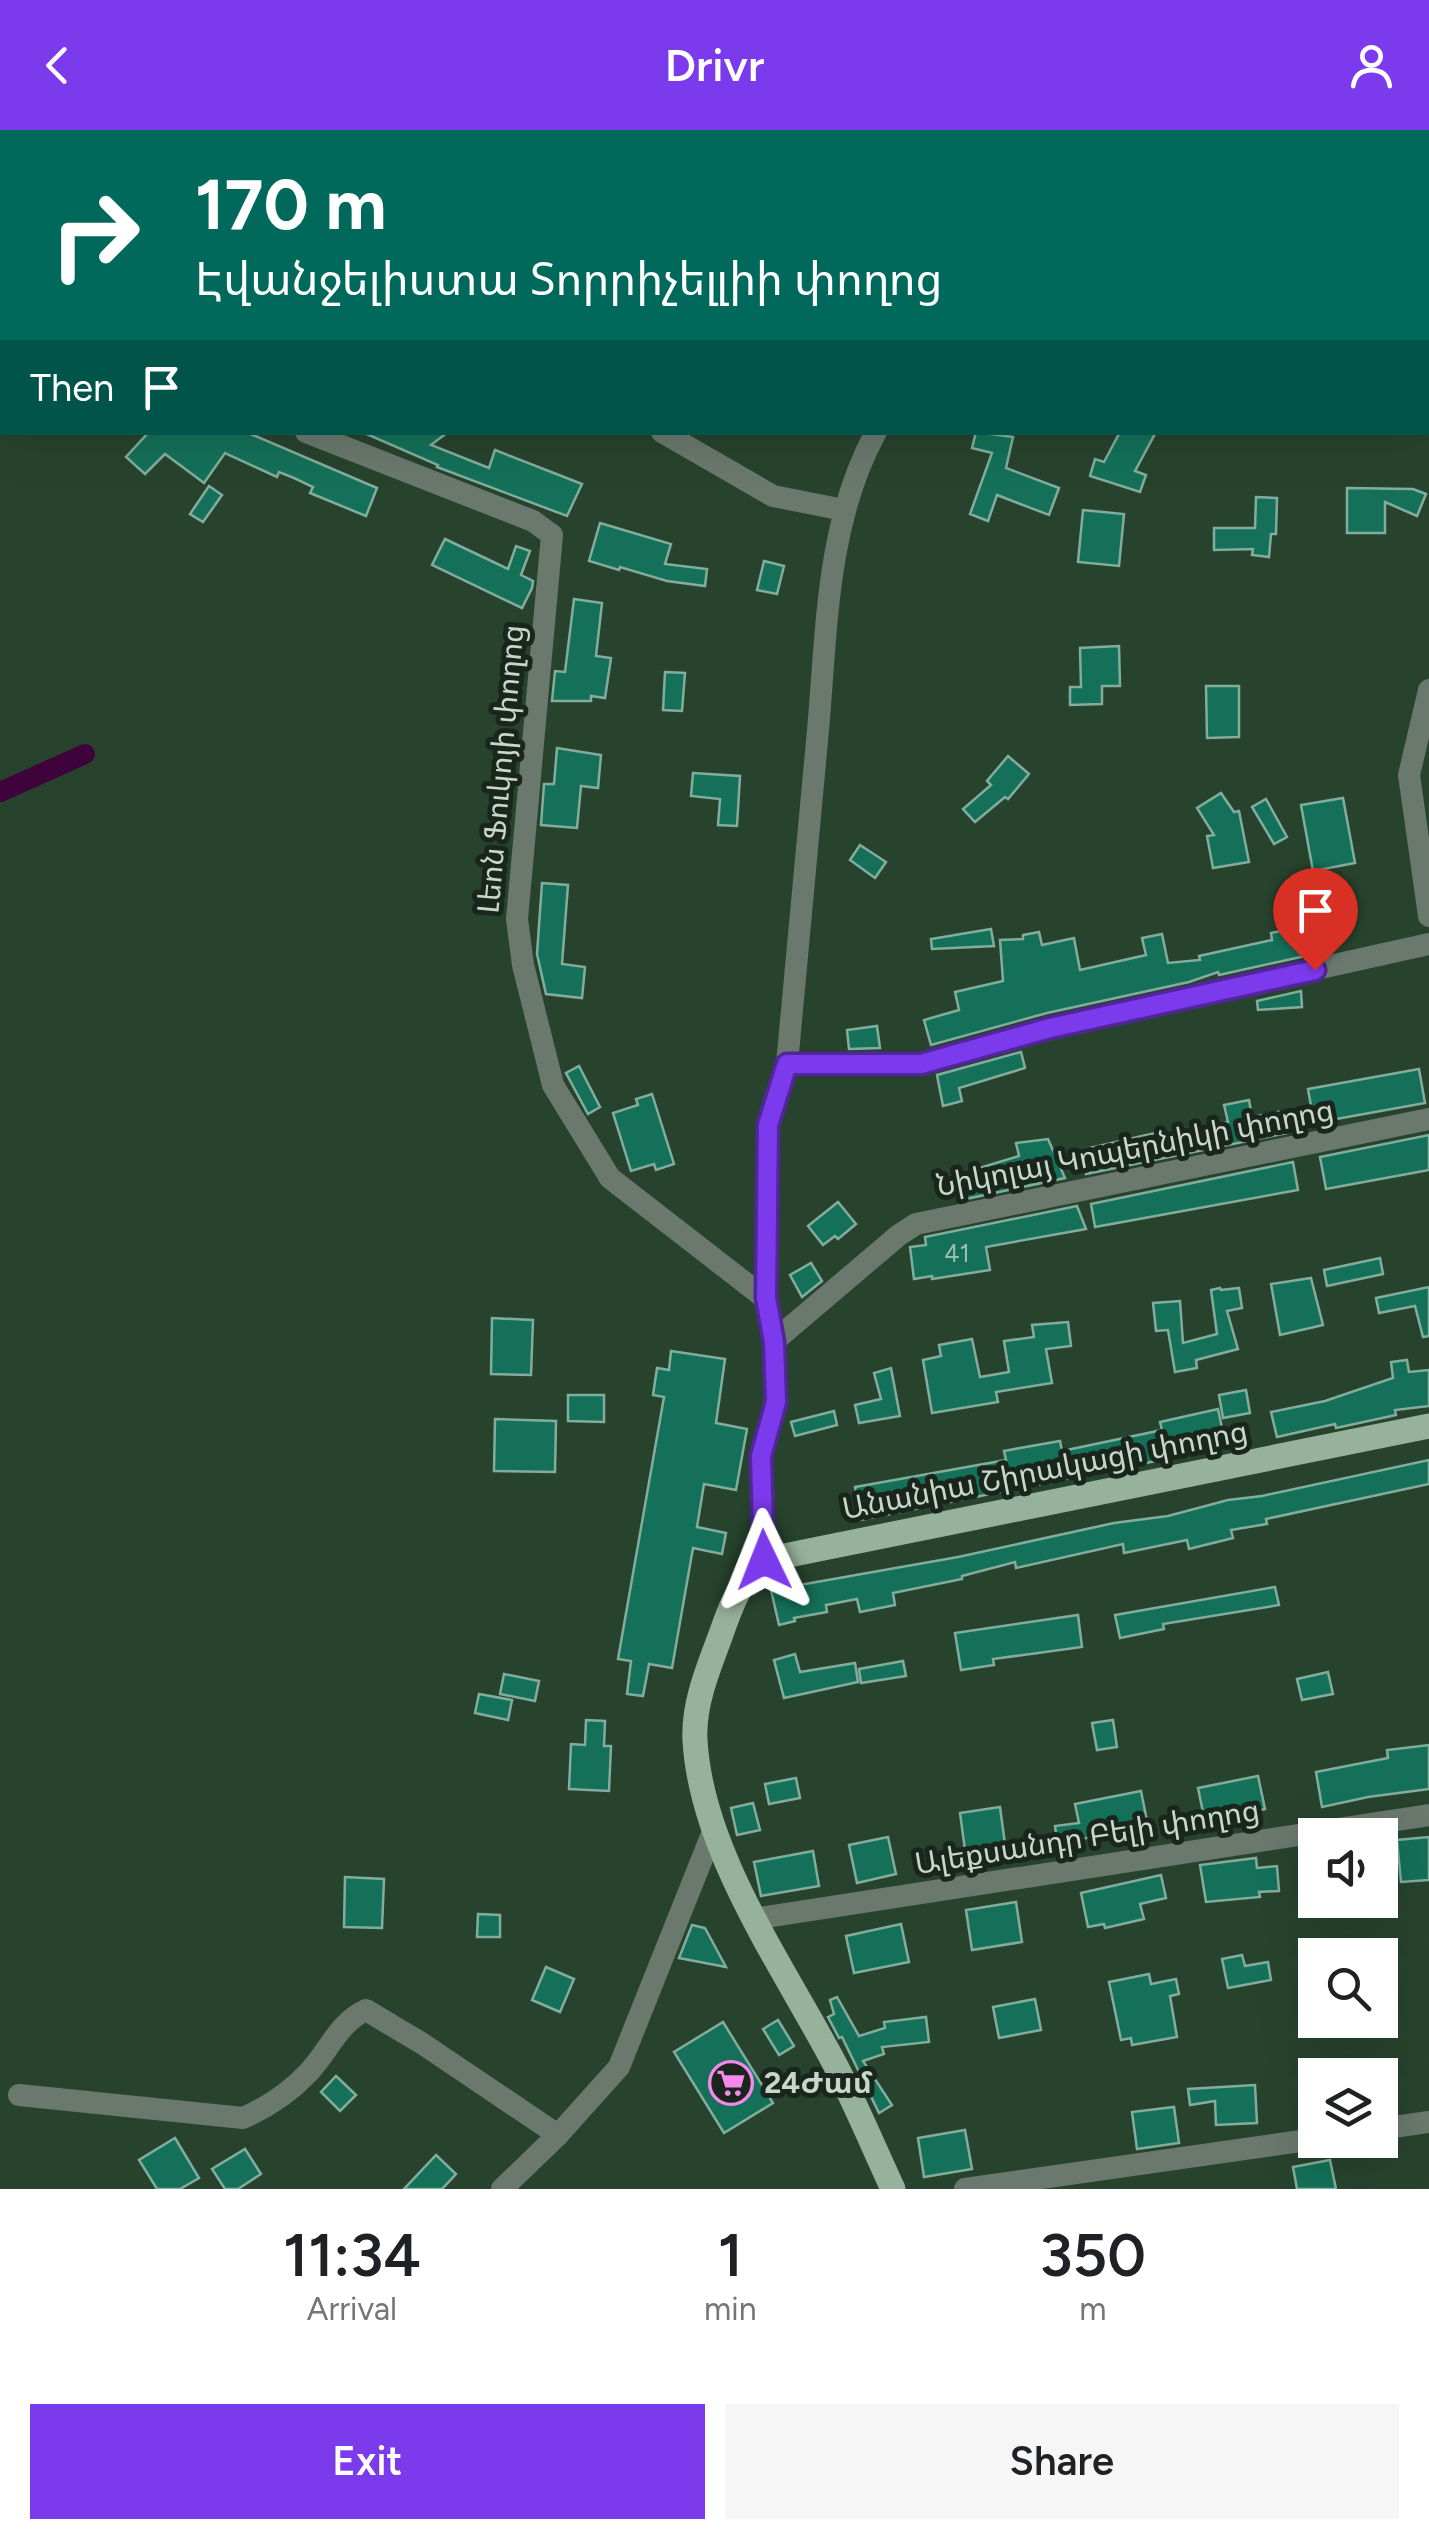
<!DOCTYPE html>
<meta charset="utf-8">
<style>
body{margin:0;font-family:Figtree,"Noto Sans Armenian",sans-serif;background:#f6f6f6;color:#202124;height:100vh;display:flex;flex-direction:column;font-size:38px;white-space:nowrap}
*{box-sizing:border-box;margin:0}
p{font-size:32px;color:#757577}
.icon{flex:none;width:55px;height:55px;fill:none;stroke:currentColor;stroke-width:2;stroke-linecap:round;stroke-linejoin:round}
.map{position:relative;height:2059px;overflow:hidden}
.drawer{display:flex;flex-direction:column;background:#fff;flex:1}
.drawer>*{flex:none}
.top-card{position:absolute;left:0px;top:0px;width:1430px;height:305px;box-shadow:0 10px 40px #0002;background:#00695c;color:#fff;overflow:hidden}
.buttons{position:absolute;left:1298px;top:1688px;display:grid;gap:20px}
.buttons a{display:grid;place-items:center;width:100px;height:100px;border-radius:0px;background:#fff;box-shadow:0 10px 40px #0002;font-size:50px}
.pin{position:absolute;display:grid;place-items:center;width:85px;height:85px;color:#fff;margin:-102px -42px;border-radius:50% 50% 50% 0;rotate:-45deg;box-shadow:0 0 10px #0007}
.pin .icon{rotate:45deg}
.me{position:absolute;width:110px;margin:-55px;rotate:358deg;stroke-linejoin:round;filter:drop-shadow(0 0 8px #0008)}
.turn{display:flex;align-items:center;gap:35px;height:210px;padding:0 30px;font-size:45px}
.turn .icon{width:130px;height:130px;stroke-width:2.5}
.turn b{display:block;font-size:70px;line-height:85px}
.then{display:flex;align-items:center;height:95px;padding:0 30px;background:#0003;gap:20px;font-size:38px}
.eta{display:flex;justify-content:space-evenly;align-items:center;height:170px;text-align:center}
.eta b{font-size:60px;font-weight:600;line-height:70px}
.button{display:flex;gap:20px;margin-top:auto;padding:20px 30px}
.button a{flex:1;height:115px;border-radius:0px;background:#7c3aed;color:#fff;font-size:40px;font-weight:600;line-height:115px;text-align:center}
.button a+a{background:#f6f6f6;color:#202124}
header{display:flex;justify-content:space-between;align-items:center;height:130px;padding:0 30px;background:#7c3aed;color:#fff;font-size:45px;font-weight:600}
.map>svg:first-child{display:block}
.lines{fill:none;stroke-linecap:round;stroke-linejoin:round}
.canal{stroke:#3f033c;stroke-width:20}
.building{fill:#147058;stroke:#82ad9d;stroke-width:2.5}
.minor{stroke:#6a786d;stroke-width:22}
.major{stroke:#97b29c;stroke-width:25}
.route-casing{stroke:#51269a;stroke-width:25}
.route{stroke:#7c3aed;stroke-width:18}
.labels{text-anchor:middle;stroke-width:10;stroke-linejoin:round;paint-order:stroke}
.number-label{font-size:25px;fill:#9abdae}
.street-label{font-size:30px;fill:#c7d7ca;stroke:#1a261c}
.poi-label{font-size:30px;font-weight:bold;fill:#c7d7ca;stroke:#1a261c;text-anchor:start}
</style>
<header><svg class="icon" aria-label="back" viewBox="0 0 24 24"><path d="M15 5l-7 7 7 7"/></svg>Drivr<svg class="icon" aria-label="person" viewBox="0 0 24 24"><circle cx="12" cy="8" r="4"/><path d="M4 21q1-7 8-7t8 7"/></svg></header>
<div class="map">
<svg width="1429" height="2059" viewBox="0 0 1429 2059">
<rect width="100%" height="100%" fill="#27432d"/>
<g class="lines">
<polyline class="canal" points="0,662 85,624"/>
</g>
<g class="building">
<polygon points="149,302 246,302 377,358 366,386 310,363 313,357 294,348 279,342 277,347 225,323 204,353 165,324 145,344 126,327"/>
<polygon points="362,302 448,302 431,315 489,338 495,320 582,354 567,386 437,337 438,335"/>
<polygon points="976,302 1013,307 1006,338 1059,358 1049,385 997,365 988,391 970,384 992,323 972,318"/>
<polygon points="1120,302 1156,302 1135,341 1146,345 1140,362 1090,346 1095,329 1104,332"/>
<polygon points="209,356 222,365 203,392 190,384"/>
<polygon points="1347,358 1413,359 1426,364 1417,386 1385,372 1385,403 1347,403"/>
<polygon points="1256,367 1277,368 1276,404 1271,404 1269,427 1252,425 1253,419 1214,420 1214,398 1255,398"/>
<polygon points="1083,380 1124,384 1119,436 1078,432"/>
<polygon points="600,393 671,414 665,434 707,439 705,456 667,451 620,437 619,440 589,431"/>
<polygon points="445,409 508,439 516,416 530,421 521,445 533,451 532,458 522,478 432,435"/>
<polygon points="764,431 784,436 777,464 757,460"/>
<polygon points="574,469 602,473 596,526 611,528 605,568 591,566 591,571 552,571 555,541 565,542"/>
<polygon points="1119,516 1120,556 1102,556 1102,574 1070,575 1070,557 1081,557 1080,518"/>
<polygon points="665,542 685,543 682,581 663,580"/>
<polygon points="1206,556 1239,556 1239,607 1207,608"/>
<polygon points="557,618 601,625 598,658 581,656 577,698 541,695 544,654 554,654"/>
<polygon points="1008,626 1029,644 1008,669 1005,667 975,692 963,679 991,655 987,651"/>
<polygon points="693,643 740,646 737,696 718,695 720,669 691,666"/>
<polygon points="1221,663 1234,682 1239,681 1249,732 1213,738 1207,706 1214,705 1197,678"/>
<polygon points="1343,668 1355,733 1313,741 1301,675"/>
<polygon points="1266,669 1287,707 1274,714 1252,677"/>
<polygon points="860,715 886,732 875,748 850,730"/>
<polygon points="542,753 568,755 562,834 585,837 582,868 546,864 537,824"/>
<polygon points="1313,794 1319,823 1219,845 1218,842 1189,852 1047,883 931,915 924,890 959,880 955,862 1003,851 1000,810 1023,809 1023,805 1039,802 1042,815 1074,808 1080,840 1146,825 1142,808 1162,804 1168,833 1200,830 1199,826 1272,810 1271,803"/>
<polygon points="991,799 994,816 932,819 931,809"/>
<polygon points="1301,861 1302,877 1258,880 1257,871"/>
<polygon points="877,896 880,918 849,919 847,900"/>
<polygon points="1021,922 1025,938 959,958 962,971 943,976 937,945"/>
<polygon points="579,936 600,977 588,984 566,943"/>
<polygon points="1419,939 1425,973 1314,993 1308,959"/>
<polygon points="652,964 674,1034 656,1040 654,1034 631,1041 613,983 638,975 636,969"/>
<polygon points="1249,970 1252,987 1283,981 1287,1003 1086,1044 1081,1020 1164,1001 1165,1007 1220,996 1219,993 1228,992 1224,975"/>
<polygon points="1429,1005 1429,1040 1326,1059 1320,1027"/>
<polygon points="1048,1009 1065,1048 966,1069 962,1052 981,1047 979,1038 1019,1026 1016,1013"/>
<polygon points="1293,1032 1298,1060 1095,1097 1091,1074"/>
<polygon points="838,1072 856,1094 838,1109 835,1106 823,1115 808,1096"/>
<polygon points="1077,1076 1086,1099 986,1117 990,1140 932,1149 932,1146 914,1149 910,1117 926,1115 925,1107"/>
<polygon points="1380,1128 1383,1144 1327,1156 1324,1140"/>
<polygon points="811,1133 822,1151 802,1167 790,1145"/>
<polygon points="1311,1148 1323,1195 1280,1205 1271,1154"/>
<polygon points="1429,1157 1429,1206 1423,1207 1415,1176 1379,1183 1376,1168"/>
<polygon points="1220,1158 1221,1160 1239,1158 1242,1178 1227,1181 1238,1219 1196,1230 1197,1238 1175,1242 1168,1200 1156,1201 1153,1173 1180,1171 1183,1213 1217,1204 1211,1160"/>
<polygon points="492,1188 533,1190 531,1245 491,1244"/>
<polygon points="1068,1192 1071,1216 1046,1219 1052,1253 996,1262 998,1272 932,1283 923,1230 941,1226 939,1215 972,1209 980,1247 1009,1242 1004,1211 1034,1207 1032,1195"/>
<polygon points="671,1221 725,1229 716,1293 747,1299 736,1360 704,1354 697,1397 726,1403 722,1424 693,1418 672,1538 649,1534 643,1566 627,1564 631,1531 618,1529 664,1267 653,1265 657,1238 669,1240"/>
<polygon points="1407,1230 1409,1242 1429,1240 1429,1276 1395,1280 1396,1285 1336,1298 1335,1294 1277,1307 1271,1282 1325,1271 1393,1248 1391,1232"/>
<polygon points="891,1238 900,1286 859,1293 855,1275 881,1269 874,1243"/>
<polygon points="1246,1260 1250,1283 1223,1288 1219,1265"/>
<polygon points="568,1265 604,1265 604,1292 568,1291"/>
<polygon points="1218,1279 1226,1317 860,1390 855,1357 1006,1330 1004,1321 1020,1318 1060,1311 1062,1321 1162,1300 1160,1292"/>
<polygon points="834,1281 837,1295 795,1306 791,1292"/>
<polygon points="495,1289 556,1291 555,1342 494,1341"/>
<polygon points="1429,1330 1429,1354 1266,1389 1267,1394 1231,1400 1233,1408 1189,1419 1187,1410 1124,1423 1123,1414 1016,1438 1015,1432 962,1446 962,1449 893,1463 895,1475 860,1482 857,1469 826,1475 827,1482 794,1488 795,1491 779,1495 771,1460 958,1427 1114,1393 1168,1386 1228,1370 1262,1366"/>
<polygon points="1275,1457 1279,1475 1163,1494 1164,1499 1120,1508 1115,1485"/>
<polygon points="1078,1485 1082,1517 993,1529 994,1535 961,1540 955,1503"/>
<polygon points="795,1524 800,1542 855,1533 858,1552 784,1568 774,1530"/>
<polygon points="903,1531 906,1546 861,1553 859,1539"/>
<polygon points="1328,1542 1333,1564 1302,1570 1297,1549"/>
<polygon points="504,1544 539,1551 535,1571 500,1564"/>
<polygon points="479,1564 512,1570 508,1590 475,1583"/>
<polygon points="586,1590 605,1591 604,1616 611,1616 609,1661 569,1659 571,1614 585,1615"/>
<polygon points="1113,1590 1117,1617 1097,1620 1092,1593"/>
<polygon points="1429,1615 1429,1659 1368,1667 1322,1677 1316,1642 1388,1628 1387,1620"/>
<polygon points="1258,1646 1265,1679 1205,1692 1198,1658"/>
<polygon points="796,1648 800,1668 769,1674 765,1654"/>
<polygon points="1141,1661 1148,1696 1076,1710 1077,1718 1058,1720 1055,1696 1079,1693 1075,1674"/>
<polygon points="753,1673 760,1700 737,1705 731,1678"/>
<polygon points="1000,1677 1005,1714 965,1720 960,1683"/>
<polygon points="888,1707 896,1744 857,1753 849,1715"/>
<polygon points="1429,1707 1429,1750 1401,1752 1397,1710"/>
<polygon points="813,1721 819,1756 761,1766 754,1732"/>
<polygon points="1256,1728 1257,1738 1277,1736 1279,1761 1259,1762 1260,1767 1206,1772 1200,1735"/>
<polygon points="1161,1745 1166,1768 1140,1774 1144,1789 1105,1798 1104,1794 1088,1797 1081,1763"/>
<polygon points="345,1747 384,1749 382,1798 344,1797"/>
<polygon points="1016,1772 1022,1812 972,1820 966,1780"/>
<polygon points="478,1784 500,1785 500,1807 477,1807"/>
<polygon points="901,1794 909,1832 854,1843 846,1806"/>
<polygon points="692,1795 705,1798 726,1837 679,1828"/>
<polygon points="1242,1825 1245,1836 1268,1832 1271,1850 1228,1858 1222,1829"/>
<polygon points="546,1837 574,1849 560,1882 532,1870"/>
<polygon points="1149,1844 1151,1854 1176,1849 1179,1864 1170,1866 1177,1907 1132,1915 1131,1908 1121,1910 1109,1852"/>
<polygon points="837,1867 859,1906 885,1898 884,1892 926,1887 929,1912 882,1917 884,1924 863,1931 892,1975 879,1983 842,1907 839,1908 828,1887 834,1884 830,1870"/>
<polygon points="1035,1869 1041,1900 999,1908 993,1877"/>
<polygon points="778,1890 794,1916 779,1925 763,1899"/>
<polygon points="723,1892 773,1973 724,2003 674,1922"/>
<polygon points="336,1946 356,1965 340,1981 321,1962"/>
<polygon points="1255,1955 1257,1993 1216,1995 1215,1971 1190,1975 1188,1959"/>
<polygon points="1174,1977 1179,2013 1137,2019 1132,1982"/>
<polygon points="965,2000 972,2039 924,2047 918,2008"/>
<polygon points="175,2008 199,2048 180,2059 157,2059 139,2030"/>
<polygon points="245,2019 261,2044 238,2059 225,2059 212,2039"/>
<polygon points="436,2025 456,2044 442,2059 404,2059"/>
<polygon points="1330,2030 1336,2059 1297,2059 1293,2037"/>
</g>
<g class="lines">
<g class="minor">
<polyline points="486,0 490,2"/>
<polyline points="173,2 173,0"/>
<polyline points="1002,2 1003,0"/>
<polyline points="1289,2 1291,0"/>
<polyline points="306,302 533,391 552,405 517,789 523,835 553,955 610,1048 766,1169"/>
<polyline points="662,302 773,366 844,380"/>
<polyline points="1429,560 1409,645 1429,786"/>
<polyline points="787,934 921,933 1050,898 1429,814"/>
<polyline points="773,1212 899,1105 916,1094 1429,989"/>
<path d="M 764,1430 L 761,1325 L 776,1272 L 773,1212 L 766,1169 L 768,995 L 787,934 C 797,823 808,711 818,600 C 827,500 826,393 876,302"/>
<polyline points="753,1789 1429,1685"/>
<path d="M 19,1965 L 243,1988 C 268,1977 289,1963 308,1943 C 329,1921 338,1893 366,1880 L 423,1914 L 558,2005"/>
<polyline points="1380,1999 1429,1992"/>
<polyline points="502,2059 558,2005 619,1937 714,1699"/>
<polyline points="965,2059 1315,2009"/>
</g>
<path class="major" d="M 893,2059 C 875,2020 858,1980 839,1942 C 788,1843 701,1724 695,1610 C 693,1575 708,1539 720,1507 C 731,1476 739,1451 764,1430 L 1429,1296"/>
</g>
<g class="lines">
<g class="route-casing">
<polyline id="route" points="764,1430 761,1326 776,1272 774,1212 766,1168 768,995 787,934 921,934 1050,898 1315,840"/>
</g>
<use href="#route" class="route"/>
</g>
<defs>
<g id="supermarket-ring" transform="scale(2.25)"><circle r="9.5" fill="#1a261c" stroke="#f688ed" stroke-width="1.5"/><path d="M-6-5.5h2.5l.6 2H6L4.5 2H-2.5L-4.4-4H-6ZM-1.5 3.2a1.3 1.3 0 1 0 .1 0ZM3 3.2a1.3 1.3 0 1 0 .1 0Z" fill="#f688ed"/></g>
</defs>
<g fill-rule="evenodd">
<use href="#supermarket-ring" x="731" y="1953"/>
</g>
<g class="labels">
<g class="number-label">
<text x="957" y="1132">41</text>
</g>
<g class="street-label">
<text transform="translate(501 639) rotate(-85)" y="10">Լեոն Ֆուկոյի փողոց</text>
<text transform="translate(1135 1018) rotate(-11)" y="10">Նիկոլայ Կոպերնիկի փողոց</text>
<text transform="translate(1045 1340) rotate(-11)" y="10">Անանիա Շիրակացի փողոց</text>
<text transform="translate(1087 1707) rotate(-9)" y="10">Ալեքսանդր Բելի փողոց</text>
</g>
<g class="poi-label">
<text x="764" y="1963">24Ժամ</text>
</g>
</g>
</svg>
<div class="buttons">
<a><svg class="icon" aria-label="sound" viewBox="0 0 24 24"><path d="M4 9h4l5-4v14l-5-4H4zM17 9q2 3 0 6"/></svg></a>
<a><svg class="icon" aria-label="search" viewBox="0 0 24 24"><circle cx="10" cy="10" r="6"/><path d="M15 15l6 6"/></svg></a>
<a><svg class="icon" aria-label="layers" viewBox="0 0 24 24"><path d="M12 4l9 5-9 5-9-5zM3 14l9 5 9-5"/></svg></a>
</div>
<div class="pin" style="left:1315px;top:840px;background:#d93025"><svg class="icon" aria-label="arrive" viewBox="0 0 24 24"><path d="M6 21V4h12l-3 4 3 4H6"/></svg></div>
<svg class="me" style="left:764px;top:1430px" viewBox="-20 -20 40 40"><path d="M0-17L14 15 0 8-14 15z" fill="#7c3aed" stroke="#fff" stroke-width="4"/></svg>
<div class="top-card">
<div class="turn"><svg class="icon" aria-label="right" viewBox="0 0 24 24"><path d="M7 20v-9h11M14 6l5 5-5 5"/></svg><div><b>170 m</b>Էվանջելիստա Տորրիչելլիի փողոց</div></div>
<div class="then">Then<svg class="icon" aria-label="arrive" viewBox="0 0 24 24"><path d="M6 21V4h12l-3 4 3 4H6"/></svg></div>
</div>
</div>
<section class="drawer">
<div class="eta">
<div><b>11:34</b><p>Arrival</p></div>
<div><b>1</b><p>min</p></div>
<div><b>350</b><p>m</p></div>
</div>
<div class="button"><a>Exit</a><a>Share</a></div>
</section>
